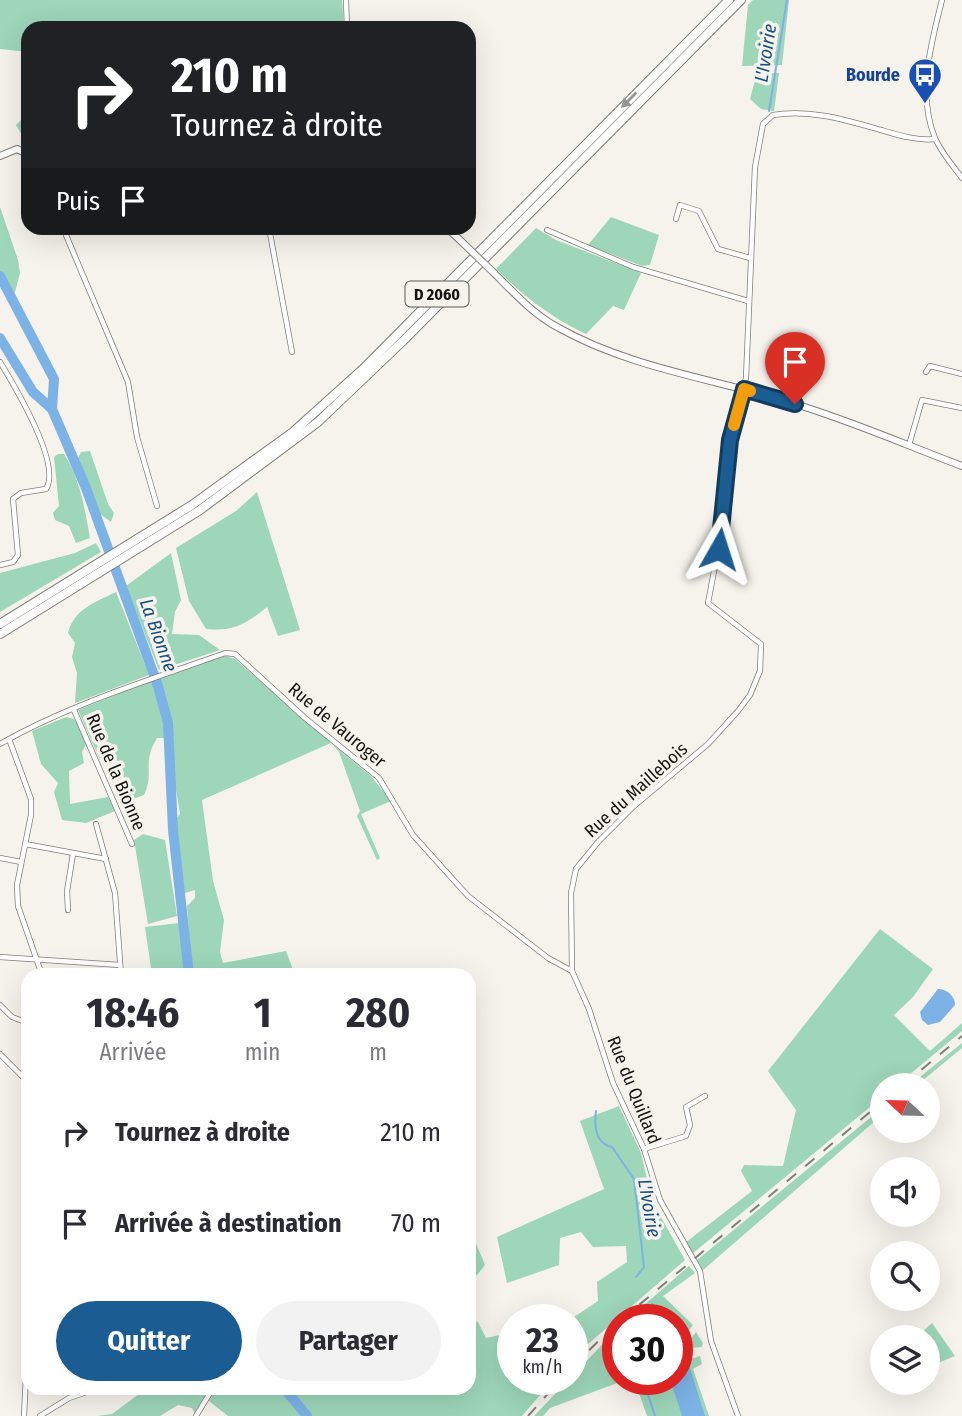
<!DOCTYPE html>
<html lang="fr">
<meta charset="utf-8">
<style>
body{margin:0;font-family:"Fira Sans Condensed",sans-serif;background:#f2f2f3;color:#2b2b33;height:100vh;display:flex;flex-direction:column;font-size:26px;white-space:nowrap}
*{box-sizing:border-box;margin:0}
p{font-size:23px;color:#7c7c81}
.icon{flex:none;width:38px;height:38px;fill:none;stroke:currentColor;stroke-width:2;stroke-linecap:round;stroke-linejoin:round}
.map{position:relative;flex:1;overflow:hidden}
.drawer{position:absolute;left:21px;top:968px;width:455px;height:427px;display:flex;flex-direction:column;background:#fff;border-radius:21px;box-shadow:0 7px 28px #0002}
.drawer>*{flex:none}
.hud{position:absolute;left:21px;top:21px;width:455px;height:214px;border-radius:21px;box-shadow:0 7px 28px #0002;background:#202124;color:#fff;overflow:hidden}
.needle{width:46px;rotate:292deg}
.controls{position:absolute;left:870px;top:1073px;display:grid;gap:14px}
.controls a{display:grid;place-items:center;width:70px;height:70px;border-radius:50%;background:#fff;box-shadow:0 7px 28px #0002;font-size:35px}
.speed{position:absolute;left:497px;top:1304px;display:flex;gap:14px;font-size:35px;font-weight:700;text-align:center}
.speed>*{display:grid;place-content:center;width:91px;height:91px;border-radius:50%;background:#fff;box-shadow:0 7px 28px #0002;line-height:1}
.speed small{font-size:18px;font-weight:400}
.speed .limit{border:10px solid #d22;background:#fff;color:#111}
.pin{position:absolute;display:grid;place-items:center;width:60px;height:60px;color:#fff;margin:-72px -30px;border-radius:50% 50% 50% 0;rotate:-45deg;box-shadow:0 0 7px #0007}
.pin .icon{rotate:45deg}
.me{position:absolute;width:77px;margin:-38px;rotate:6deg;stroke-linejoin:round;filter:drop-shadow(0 0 5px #0008)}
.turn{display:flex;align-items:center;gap:24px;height:147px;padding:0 35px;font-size:32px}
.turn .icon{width:91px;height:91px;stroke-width:2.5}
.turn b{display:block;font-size:49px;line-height:60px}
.then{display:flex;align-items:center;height:66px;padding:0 35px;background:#0003;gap:14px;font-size:26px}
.eta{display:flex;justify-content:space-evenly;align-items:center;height:119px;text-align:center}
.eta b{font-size:42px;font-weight:700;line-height:49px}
.button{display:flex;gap:14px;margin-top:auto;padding:14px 35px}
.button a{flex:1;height:80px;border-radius:42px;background:#1b5d92;color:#fff;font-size:28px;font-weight:700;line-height:80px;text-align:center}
.button a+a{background:#f2f2f3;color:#2b2b33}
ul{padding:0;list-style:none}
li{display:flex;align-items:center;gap:21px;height:91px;padding:0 35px}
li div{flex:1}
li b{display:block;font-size:26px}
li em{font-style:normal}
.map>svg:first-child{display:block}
.green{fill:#9dd6b9}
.water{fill:#7cb2e6}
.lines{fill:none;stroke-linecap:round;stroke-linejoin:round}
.stream{stroke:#7cb2e6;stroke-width:2}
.river{stroke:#7cb2e6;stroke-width:10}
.street-casing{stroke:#817e78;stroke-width:6}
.secondary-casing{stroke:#817e78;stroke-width:8}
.highway-casing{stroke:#817e78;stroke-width:10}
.street{stroke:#fff;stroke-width:4.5}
.secondary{stroke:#fff;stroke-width:6}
.highway{stroke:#fff;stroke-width:8}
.rail{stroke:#817f7a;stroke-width:2;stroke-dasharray:12 12;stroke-linecap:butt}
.secondary-bridge-casing{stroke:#817e78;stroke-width:8;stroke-linecap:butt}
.secondary-bridge{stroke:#fff;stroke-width:6}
.oneway{fill:#959594}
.route-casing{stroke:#123c5f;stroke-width:18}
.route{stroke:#1b5d92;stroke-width:12}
.slow{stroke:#f59e0b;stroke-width:12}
.labels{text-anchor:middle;stroke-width:7;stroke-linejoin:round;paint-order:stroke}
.shield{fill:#f6f3ec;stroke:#585653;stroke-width:2}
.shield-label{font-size:16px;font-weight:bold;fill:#141311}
.transit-label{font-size:18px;font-weight:bold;fill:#164399;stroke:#f6f3ec;text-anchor:end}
.street-label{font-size:18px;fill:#141311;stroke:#f6f3ec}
.water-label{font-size:19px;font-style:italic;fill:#185182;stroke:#f6f3ec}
</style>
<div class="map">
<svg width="962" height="1416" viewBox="0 0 962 1416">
<rect width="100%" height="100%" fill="#f6f3ec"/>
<g class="green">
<polygon points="0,0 342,0 344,28 28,28 28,52 0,49"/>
<polygon points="753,0 789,0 782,65 742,66 748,5"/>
<polygon points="757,73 779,73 774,111 761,109 750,99"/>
<polygon points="28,113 28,146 16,125"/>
<polygon points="0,207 18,260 20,273 15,292 4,291 0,285"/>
<polygon points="611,217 659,235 650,265 642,266 588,245"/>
<path d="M 536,228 L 556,240 L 641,273 L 624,310 L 613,306 L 586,334 C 552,318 522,295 496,269 Z"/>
<polygon points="90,451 108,504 114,513 111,522 100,514 78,458 81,452"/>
<path d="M 58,454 L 64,454 C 80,478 85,510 90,538 L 76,543 L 69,526 L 55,520 L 53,513 L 59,506 L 54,457 Z"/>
<path d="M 257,492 L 300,630 L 278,636 L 267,607 C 246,624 233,632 206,629 L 189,601 L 176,548 L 236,511 Z"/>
<polygon points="96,543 101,552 0,612 0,573 75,553"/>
<polygon points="171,553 181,600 175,612 172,634 199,635 220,650 159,670 126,586"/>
<path d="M 116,592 L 149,675 L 75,703 L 77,673 L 72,657 L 75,643 L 68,633 C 74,609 96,602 116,592 Z"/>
<polygon points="219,653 235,659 331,743 202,800 213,881 224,920 220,952 223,963 286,951 295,975 192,975 187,906 195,898 195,890 182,894 174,822 180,814 158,679"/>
<path d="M 153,680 L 164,723 L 165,738 L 157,738 C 141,765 155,772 144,795 L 133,799 L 116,758 L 100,760 L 78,710 Z"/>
<polygon points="66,717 74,719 88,741 82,752 84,763 69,771 70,804 108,797 115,811 86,823 62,820 54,792 58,783 41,764 32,731"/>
<polygon points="332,744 371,776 391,801 361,814 380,858 377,860 357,816 360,811 339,752"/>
<polygon points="143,834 165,840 177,916 148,924 134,840"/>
<polygon points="179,923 186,975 152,975 145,927"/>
<polygon points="880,929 933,969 913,997 894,1015 930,1051 962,1023 962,1031 897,1085 882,1085 882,1097 692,1254 685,1243 752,1191 741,1171 744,1165 783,1166 796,1110 768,1071"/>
<polygon points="962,1043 962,1048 917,1085 910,1085"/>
<polygon points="619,1106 641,1153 652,1201 685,1260 572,1358 571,1319 598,1301 597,1282 627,1262 626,1246 593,1247 581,1232 560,1238 559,1265 507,1283 497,1237 604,1189 580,1121"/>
<polygon points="882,1108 882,1115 703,1270 697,1260"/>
<polygon points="469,1227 485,1265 469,1285"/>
<polygon points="689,1266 695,1273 663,1296 693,1325 682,1339 688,1342 696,1332 703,1343 702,1347 690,1348 691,1359 700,1356 702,1364 693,1369 709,1416 647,1416 634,1379 677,1379 677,1320 627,1320"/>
<polygon points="469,1319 478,1322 486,1338 513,1332 513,1379 554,1379 522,1416 228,1416 205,1398 195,1414 192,1408 178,1405 160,1416 97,1416 112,1414 147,1388 469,1388"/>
<polygon points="932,1323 955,1356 928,1367 928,1337 917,1337"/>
<polygon points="618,1328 618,1379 628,1379 550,1408 543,1416 534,1416"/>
</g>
<g class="water">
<path d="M 938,989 C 947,989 955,996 955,1005 L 940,1022 L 928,1025 L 922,1020 L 920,1012 Z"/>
<polygon points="683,1346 705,1416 682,1416 670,1379 677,1379 677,1348"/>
</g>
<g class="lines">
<g class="stream">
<polyline points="769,111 787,0"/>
<path d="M 596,1111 C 594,1126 595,1143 612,1147 L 634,1179 L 644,1267 L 636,1277"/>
<polyline points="652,1304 669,1320"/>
<polyline points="643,1379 655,1416"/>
</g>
<g class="river">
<polyline points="0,276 54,379 52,409"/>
<polyline points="0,338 33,392 52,409 86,488 158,686 168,723 173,830 189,975"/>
<polyline points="284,1388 307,1416"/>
</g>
<g class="street-casing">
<g id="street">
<polyline points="346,0 347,28"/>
<path d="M 942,0 C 931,43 917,95 935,138 C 941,152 953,166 962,178"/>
<polyline points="676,219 680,205 699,211 718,249 750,258"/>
<polyline points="63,228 128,382 137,437 157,506"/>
<polyline points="269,228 292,352"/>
<polyline points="547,230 633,267 748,301"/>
<path d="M 0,362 C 14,385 62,464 46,489 L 21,493 L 13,499 L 18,555 L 13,562 L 0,565"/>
<polyline points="926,372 930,366 962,374"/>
<polyline points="909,445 922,400 962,408"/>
<polyline points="74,710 132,844"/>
<polyline points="9,739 31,799 31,815 17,885 18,906 42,975"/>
<path d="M 0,744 C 70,704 150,680 225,653 L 235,654 L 305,718 L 379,778 L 413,835 L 468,896 L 548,958 L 572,971"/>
<polyline points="96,824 115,893 121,975"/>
<polyline points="25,844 106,859"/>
<polyline points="0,858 21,862"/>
<polyline points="68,910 67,891 73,854"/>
<polyline points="0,957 120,965"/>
<polyline points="0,1005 12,1017 28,1023"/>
<polyline points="0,1054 28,1082"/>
<polyline points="22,1076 28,1068"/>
<polyline points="644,1149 686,1136 690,1125 686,1107 705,1096"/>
<polyline points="24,1416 28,1335"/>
<polyline points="40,1416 69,1398 98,1388"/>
<polyline points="196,1416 213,1388"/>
<path d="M 738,1416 L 711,1341 L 700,1271 L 660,1200 L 644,1149 L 613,1083 L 589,1009 L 572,971 L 571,893 L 576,869 L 598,842 L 634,806 L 708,744 L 738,711 L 750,695 L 760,671 L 761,644 L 708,603 L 721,534 L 730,440 L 746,378 L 755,167 L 763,124 L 773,115 C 811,109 846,120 881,130 C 898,135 917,141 935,139"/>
</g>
</g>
<g class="secondary-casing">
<g id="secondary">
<polyline points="0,156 17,149 28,154"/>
<polyline points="447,228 462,242"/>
<path d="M 494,273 C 514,293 534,315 559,328 C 630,368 715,379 792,403 C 849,420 906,445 962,466"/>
</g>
</g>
<g class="highway-casing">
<g id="highway">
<polyline points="0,624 192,505 293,432 363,369 729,0"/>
<polyline points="0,634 200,510 318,422 404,340 741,0"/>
</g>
</g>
<use href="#street" class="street"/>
<use href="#secondary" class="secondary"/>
<use href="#highway" class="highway"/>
<g class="rail">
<polyline points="903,1085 962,1036"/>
<polyline points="621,1320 882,1102"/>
<polyline points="572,1367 618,1322"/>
<polyline points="528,1416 561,1379"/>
</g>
<g class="secondary-bridge-casing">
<polyline id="secondary-bridge" points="462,242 494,273"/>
</g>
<use href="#secondary-bridge" class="secondary-bridge"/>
</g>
<defs><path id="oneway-solid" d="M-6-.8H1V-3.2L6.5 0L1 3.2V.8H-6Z" transform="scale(1.75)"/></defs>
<use class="oneway" href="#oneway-solid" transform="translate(629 100) rotate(135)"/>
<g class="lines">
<g class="route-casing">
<polyline id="route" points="719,549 730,440 744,389 795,404"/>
</g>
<use href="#route" class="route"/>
<polyline class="slow" points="734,425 744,389 750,391"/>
</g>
<defs>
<g id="bus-pin" transform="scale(1.75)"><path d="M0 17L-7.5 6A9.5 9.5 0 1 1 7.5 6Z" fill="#1a4fb4" stroke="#f6f3ec"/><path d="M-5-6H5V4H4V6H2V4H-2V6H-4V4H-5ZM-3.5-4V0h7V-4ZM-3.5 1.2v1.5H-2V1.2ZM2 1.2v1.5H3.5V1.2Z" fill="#fff"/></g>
</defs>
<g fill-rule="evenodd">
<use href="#bus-pin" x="925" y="75"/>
</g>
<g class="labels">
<rect class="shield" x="405.5" y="281.5" width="63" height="25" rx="5"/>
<g class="shield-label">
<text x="437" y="300">D 2060</text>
</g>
<g class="transit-label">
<text x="900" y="81">Bourde</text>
</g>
<g class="street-label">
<text transform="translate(337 725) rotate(40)" y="6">Rue de Vauroger</text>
<text transform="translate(116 772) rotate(67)" y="6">Rue de la Bionne</text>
<text transform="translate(636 790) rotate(-42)" y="6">Rue du Maillebois</text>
<text transform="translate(634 1090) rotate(68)" y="6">Rue du Quillard</text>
</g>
<g class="water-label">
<text transform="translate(765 53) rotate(-81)" y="7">L'Ivoirie</text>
<text transform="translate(159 635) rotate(70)" y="7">La Bionne</text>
<text transform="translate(650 1208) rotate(80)" y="7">L'Ivoirie</text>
</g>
</g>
</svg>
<div class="controls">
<a><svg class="needle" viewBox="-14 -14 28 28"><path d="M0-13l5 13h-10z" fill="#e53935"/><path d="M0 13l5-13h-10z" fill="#7c7c81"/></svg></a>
<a><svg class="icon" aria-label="sound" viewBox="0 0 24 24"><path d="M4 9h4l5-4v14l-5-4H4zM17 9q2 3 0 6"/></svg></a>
<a><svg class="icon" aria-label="search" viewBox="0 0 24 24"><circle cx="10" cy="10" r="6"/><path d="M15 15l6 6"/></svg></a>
<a><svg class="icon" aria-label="layers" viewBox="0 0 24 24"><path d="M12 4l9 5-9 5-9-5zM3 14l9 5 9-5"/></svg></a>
</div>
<div class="speed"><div>23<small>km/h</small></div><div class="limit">30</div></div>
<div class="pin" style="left:795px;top:404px;background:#d93025"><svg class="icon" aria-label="arrive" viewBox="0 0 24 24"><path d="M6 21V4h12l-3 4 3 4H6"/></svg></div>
<svg class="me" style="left:719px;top:549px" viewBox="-20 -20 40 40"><path d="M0-17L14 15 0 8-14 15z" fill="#1b5d92" stroke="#fff" stroke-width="4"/></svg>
<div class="hud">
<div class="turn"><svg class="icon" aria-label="right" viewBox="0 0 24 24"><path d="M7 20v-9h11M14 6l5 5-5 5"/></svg><div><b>210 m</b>Tournez à droite</div></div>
<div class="then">Puis<svg class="icon" aria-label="arrive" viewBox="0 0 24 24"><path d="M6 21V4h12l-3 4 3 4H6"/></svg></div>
</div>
<section class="drawer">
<div class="eta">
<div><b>18:46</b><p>Arrivée</p></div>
<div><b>1</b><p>min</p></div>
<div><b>280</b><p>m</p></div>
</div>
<ul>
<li><svg class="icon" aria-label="right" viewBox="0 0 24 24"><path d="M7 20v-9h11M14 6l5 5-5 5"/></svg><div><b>Tournez à droite</b></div><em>210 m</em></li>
<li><svg class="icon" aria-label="arrive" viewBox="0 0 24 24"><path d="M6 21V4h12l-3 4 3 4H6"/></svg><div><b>Arrivée à destination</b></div><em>70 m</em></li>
</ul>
<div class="button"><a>Quitter</a><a>Partager</a></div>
</section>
</div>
